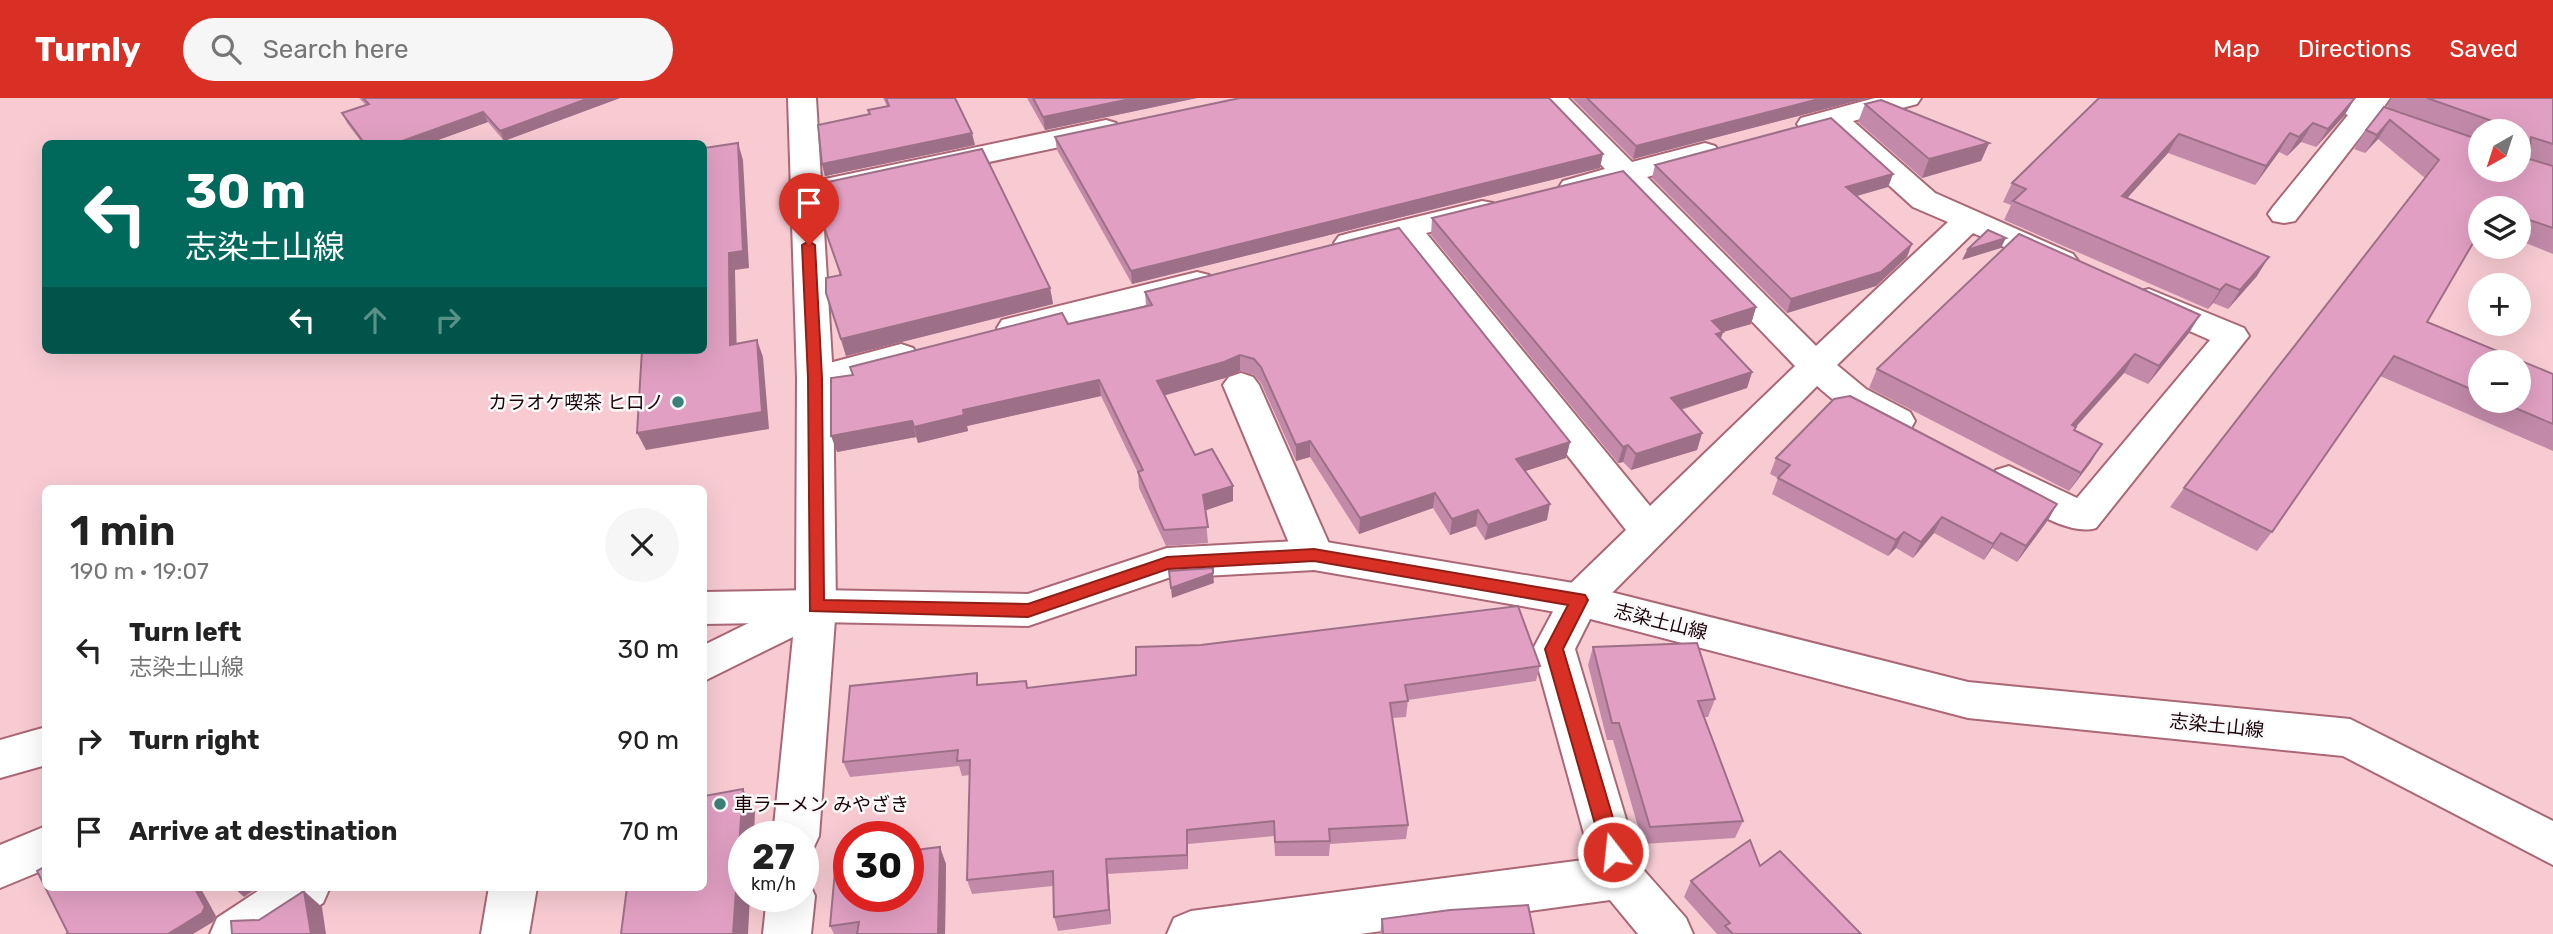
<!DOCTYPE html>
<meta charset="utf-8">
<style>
body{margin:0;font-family:Rubik,"Noto Sans JP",sans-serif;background:#f6f6f6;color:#222;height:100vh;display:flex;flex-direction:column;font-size:26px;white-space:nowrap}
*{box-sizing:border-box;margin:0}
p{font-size:23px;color:#767676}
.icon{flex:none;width:38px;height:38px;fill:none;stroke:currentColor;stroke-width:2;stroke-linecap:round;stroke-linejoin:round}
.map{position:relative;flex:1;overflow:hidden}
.details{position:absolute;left:42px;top:387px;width:665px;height:406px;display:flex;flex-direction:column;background:#fff;border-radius:10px;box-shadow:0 7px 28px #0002}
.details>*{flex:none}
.hud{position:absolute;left:42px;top:42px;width:665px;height:214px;border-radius:10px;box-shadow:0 7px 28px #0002;background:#00695c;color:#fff;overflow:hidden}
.needle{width:46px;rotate:219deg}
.tools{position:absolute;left:2468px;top:21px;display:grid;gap:14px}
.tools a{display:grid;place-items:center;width:63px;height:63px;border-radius:50%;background:#fff;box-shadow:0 7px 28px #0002;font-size:35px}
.speed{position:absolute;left:728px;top:723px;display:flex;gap:14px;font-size:35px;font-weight:700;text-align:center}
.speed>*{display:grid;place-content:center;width:91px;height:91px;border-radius:50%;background:#fff;box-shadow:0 7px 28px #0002;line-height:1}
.speed small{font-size:18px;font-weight:400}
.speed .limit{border:10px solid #d22;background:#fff;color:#111}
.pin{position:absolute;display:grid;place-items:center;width:60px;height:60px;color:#fff;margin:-72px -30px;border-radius:50% 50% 50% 0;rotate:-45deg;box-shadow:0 0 7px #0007}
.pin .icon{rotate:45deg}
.me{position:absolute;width:77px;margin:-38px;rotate:344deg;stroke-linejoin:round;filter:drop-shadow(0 0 5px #0008)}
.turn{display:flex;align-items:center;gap:24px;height:147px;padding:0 28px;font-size:32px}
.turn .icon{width:91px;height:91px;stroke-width:2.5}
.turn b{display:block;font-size:49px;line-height:60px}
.lanes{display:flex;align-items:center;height:66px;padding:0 28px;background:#0003;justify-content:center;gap:35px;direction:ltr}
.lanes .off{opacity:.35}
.round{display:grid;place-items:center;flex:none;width:74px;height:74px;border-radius:37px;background:#f6f6f6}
.head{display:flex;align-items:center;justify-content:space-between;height:119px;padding:0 28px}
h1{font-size:42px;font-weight:600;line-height:52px}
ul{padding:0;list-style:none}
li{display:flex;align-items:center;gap:21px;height:91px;padding:0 28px}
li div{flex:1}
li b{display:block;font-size:26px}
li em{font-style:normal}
header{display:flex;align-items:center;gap:42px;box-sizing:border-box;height:98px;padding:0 35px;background:#d93025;color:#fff}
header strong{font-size:33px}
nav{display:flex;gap:38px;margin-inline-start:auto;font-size:24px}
.search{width:490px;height:63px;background:#f6f6f6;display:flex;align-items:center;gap:18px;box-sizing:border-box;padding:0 24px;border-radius:38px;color:#767676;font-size:26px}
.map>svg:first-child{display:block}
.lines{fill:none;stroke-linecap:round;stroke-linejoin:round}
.minor-casing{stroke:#aa6776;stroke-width:4}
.tertiary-casing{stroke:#aa6776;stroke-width:4}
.secondary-casing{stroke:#aa6776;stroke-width:4}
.minor{fill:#fff;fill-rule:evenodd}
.tertiary{fill:#fff;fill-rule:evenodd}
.secondary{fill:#fff;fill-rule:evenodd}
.wall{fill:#c28aa8;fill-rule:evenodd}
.shaded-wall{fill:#9e7088}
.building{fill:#e1a0c3;stroke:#9e7088;stroke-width:2}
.route{fill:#d93025;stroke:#8d1f18;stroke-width:2}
.poi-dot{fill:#3b817a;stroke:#f9f9f9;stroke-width:2.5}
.labels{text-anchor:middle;stroke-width:5;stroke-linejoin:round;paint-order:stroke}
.poi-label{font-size:19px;fill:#1c040a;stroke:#f9f9f9;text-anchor:end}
.street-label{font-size:19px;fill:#1c040a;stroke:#f9f9f9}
</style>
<header>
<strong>Turnly</strong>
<div class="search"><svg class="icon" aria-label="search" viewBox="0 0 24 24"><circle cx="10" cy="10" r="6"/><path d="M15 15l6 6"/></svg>Search here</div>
<nav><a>Map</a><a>Directions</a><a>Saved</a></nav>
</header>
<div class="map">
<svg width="2553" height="836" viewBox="0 0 2553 836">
<rect width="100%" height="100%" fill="#f8cbd3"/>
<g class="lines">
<g class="minor-casing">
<g id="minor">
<path d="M 1538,0 L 1568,0 L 1632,64 L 1705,45 L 1715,48 L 1720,54 L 1715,60 L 1647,79 L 1816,248 L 1948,124 L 1913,109 L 1827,31 L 1811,35 L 1801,32 L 1797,26 L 1801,20 L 1875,0 L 1921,0 L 1917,6 L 1853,23 L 1935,95 L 2073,156 L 2078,163 L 2073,170 L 2062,173 L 2051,170 L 1973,135 L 1837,267 L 1866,291 L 1910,314 L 1915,323 L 1910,332 C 1878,341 1840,308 1817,288 L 1594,513 L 1575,551 L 1640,768 L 1686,820 L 1693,836 L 1638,836 L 1610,802 L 1360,836 L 1167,836 L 1174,820 L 1191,813 L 1591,761 L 1533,551 L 1565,491 L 1626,432 L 1399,142 L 1350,155 L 1339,152 L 1334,145 L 1339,138 L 1350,135 L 1482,103 L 1493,105 L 1497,112 L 1493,119 L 1426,135 L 1650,408 L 1795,268 L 1620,86 L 1574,98 L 1563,95 L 1559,89 L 1563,83 L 1605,71 Z"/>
<polygon points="2315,0 2390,0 2383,10 2480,45 2480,64 2371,25 2295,123 2284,125 2273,123 2268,116 2273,109 2348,17 2319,6"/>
<polygon points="1106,22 1116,25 1120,31 1116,37 806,103 795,100 791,94 795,88 806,85"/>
<polygon points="1197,174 1209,177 1213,184 1209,191 1014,241 1002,238 997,230 1002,222"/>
<path d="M 2149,191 L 2244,230 L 2249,238 L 2096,430 C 2067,439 2022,406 1996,392 L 1990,382 L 1996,372 L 2009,368 L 2077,400 L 2210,242 L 2137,210 L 2132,202 L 2137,194 Z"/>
<polygon points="901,246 913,250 918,258 913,266 815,292 803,288 797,280 803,272"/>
<polygon points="1241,275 1253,279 1259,287 1334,457 1328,468 1314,472 1300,468 1294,457 1223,287 1229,279"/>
<polygon points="816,492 830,497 836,508 819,738 812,753 803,756 803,738 773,738 793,539 704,583 704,547"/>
<polygon points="46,728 46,771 0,790 0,747"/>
<polygon points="803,781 808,782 815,798 811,836 763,836 767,798 803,798"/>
<polygon points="264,789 330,789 323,805 276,836 210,836 217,820"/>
<polygon points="489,789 537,789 529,836 481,836"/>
</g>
</g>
<g class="tertiary-casing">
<polygon id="tertiary" points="788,0 816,0 833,280 836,508 830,519 816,524 802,519 796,508 797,280"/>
</g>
<g class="secondary-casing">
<g id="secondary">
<polygon points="1314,442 1579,486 1968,584 2350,621 2553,723 2553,767 2343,658 1968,620 1579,518 1314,472 1168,480 1028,528 816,524 704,526 704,494 816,492 1028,496 1167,450"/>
<polygon points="46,629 46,667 0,680 0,642"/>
</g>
</g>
<use href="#minor" class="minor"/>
<use href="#tertiary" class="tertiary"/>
<use href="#secondary" class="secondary"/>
</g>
<g class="wall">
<polygon points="359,0 620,0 504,43 488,24 427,46 363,46 347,25 342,15 366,7"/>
<polygon points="883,0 955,0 975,47 825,78 822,66 869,16 868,12 887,8"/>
<polygon points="1027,0 1197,0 1045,32"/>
<polygon points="1572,0 1868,0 1633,61"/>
<polygon points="2099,0 2355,0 2344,18 2316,49 2301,44 2287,58 2279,54 2255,87 2168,55 2127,100 2257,178 2228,211 2213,205 2208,211 2004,122 2011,107 2003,104 2012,85"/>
<path d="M 2391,0 L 2553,0 L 2553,156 L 2518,142 L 2518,110 L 2480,110 L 2480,141 L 2476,140 L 2427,224 L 2553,276 L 2553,353 L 2380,278 L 2272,434 L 2257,453 L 2170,409 L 2184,390 L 2425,80 L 2378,41 L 2365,55 L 2354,51 L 2366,32 L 2384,9 L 2472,39 L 2387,9 ZM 2480,33 L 2518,33 L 2480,72 ZM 2480,264 L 2518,303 L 2480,303 Z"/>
<polygon points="1865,6 1989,45 1981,63 1922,80 1858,24"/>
<polygon points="1055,39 1600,70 1132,186 1057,52"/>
<polygon points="1655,67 1893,76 1888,89 1857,98 1907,159 1876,188 1787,215 1652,80"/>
<polygon points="828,84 1050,190 1053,206 846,258 826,195 840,177 822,123 833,101"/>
<polygon points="1432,120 1756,209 1751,226 1723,234 1720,241 1752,274 1747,290 1681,312 1702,335 1697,352 1631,372 1623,364 1618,365 1431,137"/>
<polygon points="1145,194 1570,344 1566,360 1525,373 1547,422 1485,442 1476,428 1450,437 1433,410 1359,436 1310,359 1296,363 1261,285 1254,277 1240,273 1225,280 1165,297 1195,357 1233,403 1205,412 1208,445 1166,448 1139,390 1138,375 1101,298 967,328 968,333 918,345 916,339 837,354 853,277 1146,208"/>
<polygon points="2189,235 2148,286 2124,275 2076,329 2074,332 2091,364 2069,393 1869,290 1877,271"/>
<polygon points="1776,360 2057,406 2048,422 2017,464 1992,450 1984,462 1934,435 1913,460 1896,450 1888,458 1772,396 1778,380 1770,376"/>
<polygon points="1593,549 1715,601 1708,619 1704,619 1743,723 1735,740 1643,746 1613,642 1607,642 1588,567"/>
<polygon points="1540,568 1536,583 1408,602 1406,619 1393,620 1408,727 1406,741 1330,746 1329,758 1275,758 1274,738 1188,746 1188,771 1108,776 1111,826 1058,833 1054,819 1053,788 972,796 967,782 970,677 962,678 959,668 850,679 843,664 980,587 1026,583 1028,590"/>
<polygon points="946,766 945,836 834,836 830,828"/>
<polygon points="1760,768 1861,836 1717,836 1684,799 1691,783"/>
<polygon points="1382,821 1534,836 1380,836"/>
</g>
<g class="shaded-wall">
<polygon points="589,0 620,0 504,43 500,33"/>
<polygon points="1135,0 1197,0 1045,32 1043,19"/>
<polygon points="1823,0 1868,0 1633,61 1636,48"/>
<polygon points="2355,0 2344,18 2316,49 2328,31"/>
<polygon points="483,14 488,24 427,46 394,46"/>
<polygon points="2390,22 2378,41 2365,55 2377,37"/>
<polygon points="2313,25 2301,44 2287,58 2299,39"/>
<polygon points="972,35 975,47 825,78 822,66"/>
<polygon points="2290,35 2279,54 2255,87 2266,68"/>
<polygon points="2179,36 2168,55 2112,117 2122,98"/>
<polygon points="738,45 743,62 749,170 735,172 737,264 730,247 729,155"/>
<polygon points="1989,45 1981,63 1922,80 1929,61"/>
<polygon points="1603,56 1600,70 1132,186 1131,173"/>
<polygon points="1893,76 1888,89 1842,102 1846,89"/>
<polygon points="2006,140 2001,150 1962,162 1967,152"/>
<polygon points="1912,146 1907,159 1876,188 1787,215 1791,201"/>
<polygon points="2269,159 2257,178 2228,211 2240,192"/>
<polygon points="2226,186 2213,205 2208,211 2220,192"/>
<polygon points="1050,190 1053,206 846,258 841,241"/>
<polygon points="1756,209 1751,226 1723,234 1718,250 1712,223"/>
<polygon points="2200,217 2189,235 2148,286 2159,268"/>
<polygon points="757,242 763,259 769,331 646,352 637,335"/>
<polygon points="2135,256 2124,275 2061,345 2072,327"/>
<polygon points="1240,257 1240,273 1225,280 1159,299 1157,283"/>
<polygon points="1752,274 1747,290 1666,316 1671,300"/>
<polygon points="1099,282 1101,298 967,328 968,333 918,345 914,329 963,312"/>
<polygon points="912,323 916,339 837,354 831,338"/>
<polygon points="1702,335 1697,352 1631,372 1636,356"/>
<polygon points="1310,343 1310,359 1296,363 1296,347"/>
<polygon points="1570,344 1566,360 1513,377 1516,361"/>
<polygon points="2102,346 2091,364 2069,393 2081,375"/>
<polygon points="1628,347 1623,364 1618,365 1623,349"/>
<polygon points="1233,388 1233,403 1204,413 1203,397"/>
<polygon points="1435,395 1433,410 1359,436 1360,420"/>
<polygon points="1550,406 1547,422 1485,442 1488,427"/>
<polygon points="2057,406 2048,422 2017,464 2026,448"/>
<polygon points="1478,412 1476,428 1450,437 1452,421"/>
<polygon points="1942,419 1934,435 1913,460 1921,444"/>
<polygon points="1904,434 1896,450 1888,458 1896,442"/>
<polygon points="2001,435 1992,450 1984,462 1993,446"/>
<polygon points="1213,475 1214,485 1172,500 1171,490"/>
<polygon points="743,691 755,714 754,738 744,738 744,798 750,798 748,836 733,836"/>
<polygon points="1187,732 1188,746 1188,771 1187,757"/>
<polygon points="940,749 946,766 945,836 938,836"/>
<polygon points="1106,761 1108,776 1111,826 1109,812"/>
<polygon points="194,789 200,789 216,818 213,824 193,836 168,836"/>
<polygon points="233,789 259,789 244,799"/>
<polygon points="304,793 322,809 326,836 311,836"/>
</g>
<g class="building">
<polygon points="363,0 589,0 500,33 483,14 394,46 365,46 342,15 369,6"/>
<polygon points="886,0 955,0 972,35 822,66 818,27 870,16 868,12 889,8"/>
<polygon points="1033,0 1135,0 1043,19"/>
<polygon points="1240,0 1549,0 1603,56 1131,173 1055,39"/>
<polygon points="1587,0 1823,0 1636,48"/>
<polygon points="2099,0 2355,0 2328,31 2313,25 2299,39 2290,35 2266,68 2179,36 2122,98 2269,159 2240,192 2226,186 2220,192 2013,103 2026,91 2012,85"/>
<polygon points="2427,0 2553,0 2553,46 2531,39 2530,51 2518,51 2518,33 2495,33 2495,24"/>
<polygon points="1881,2 1989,45 1929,61 1865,6"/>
<polygon points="2384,9 2480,42 2480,72 2518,72 2518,54 2519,58 2553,68 2553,130 2524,120 2518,129 2518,110 2480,110 2480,133 2427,224 2553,276 2553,326 2499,303 2518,303 2518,264 2480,264 2480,295 2394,258 2272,434 2184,390 2439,62 2390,22 2377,37 2366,32"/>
<polygon points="1831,20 1893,76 1846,89 1912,146 1881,174 1791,201 1655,67"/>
<polygon points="738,45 743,153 729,155 730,247 757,242 762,314 637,335 642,252 704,252 704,50"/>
<polygon points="982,51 1050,190 841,241 826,195 826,180 841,177 822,123 821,103 834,100 828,84"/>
<polygon points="1623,73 1756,209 1712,223 1723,234 1716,236 1752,274 1671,300 1702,335 1636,356 1628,347 1623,349 1432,120"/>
<polygon points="1399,130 1570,344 1516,361 1550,406 1488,427 1478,412 1452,421 1435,395 1360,420 1310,343 1296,347 1261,269 1254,261 1240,257 1224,264 1157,283 1195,357 1212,351 1233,388 1203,397 1208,429 1164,432 1138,374 1143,372 1099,282 963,312 964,317 914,329 912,323 831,338 831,280 853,277 850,269 1062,215 1068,226 1152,207 1145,194"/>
<polygon points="1988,132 2006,140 1967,152"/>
<polygon points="2019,136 2200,217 2159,268 2135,256 2072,327 2076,329 2074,332 2102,346 2081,375 1877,271"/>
<polygon points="1850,298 2057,406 2026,448 2001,435 1993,446 1942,419 1921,444 1904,434 1896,442 1778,380 1790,367 1776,360 1834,301"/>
<polygon points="1213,470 1213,475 1171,490 1169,473"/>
<polygon points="1518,508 1540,568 1405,587 1408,603 1390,605 1408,727 1329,731 1330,743 1275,744 1274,723 1187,732 1187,757 1106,761 1109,812 1054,819 1053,773 967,782 970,662 957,663 958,652 843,664 850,588 977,575 977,587 1026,583 1027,590 1136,577 1136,549 1201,547"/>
<polygon points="1697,545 1715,601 1698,603 1743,723 1650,729 1619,625 1612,625 1593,549"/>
<polygon points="743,691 733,836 621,836 627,789 704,789 704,698"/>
<polygon points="1750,742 1760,768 1780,753 1861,836 1733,836 1725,828 1730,825 1691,783"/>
<polygon points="940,749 938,836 857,836 859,824 830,828 836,762 849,760 849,798 908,798 908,753"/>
<polygon points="46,768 46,789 194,789 205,809 202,815 168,836 66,836 68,835 37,773"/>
<polygon points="304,793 311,836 232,836 231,823 259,822"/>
<polygon points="1528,807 1534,836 1383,836 1382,821 1450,812"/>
</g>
<polygon class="route" points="809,143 815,147 822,280 824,502 1028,506 1167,459 1314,451 1585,497 1588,502 1563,551 1623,754 1620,760 1613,763 1606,760 1603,754 1545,551 1568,507 1314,463 1168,471 1028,519 810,513 808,280 802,147"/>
<g class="poi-dot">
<circle cx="678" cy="304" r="7"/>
<circle cx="720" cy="706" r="7"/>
</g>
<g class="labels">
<g class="poi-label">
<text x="664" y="311">カラオケ喫茶 ヒロノ</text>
<text x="734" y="713" text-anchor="start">車ラーメン みやざき</text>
</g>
<g class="street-label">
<text transform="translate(1661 523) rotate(14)" y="7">志染土山線</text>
<text transform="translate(2217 627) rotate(6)" y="7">志染土山線</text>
</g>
</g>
</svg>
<div class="tools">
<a><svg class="needle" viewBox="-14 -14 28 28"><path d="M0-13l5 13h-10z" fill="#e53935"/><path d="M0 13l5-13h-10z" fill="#767676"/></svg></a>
<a><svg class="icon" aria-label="layers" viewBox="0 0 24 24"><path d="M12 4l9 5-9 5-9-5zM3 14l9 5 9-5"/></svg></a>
<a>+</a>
<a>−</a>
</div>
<div class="speed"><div>27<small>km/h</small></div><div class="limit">30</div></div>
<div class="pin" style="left:809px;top:147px;background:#d93025"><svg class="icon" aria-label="arrive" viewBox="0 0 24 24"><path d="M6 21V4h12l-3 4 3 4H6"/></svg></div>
<svg class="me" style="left:1613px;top:754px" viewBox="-20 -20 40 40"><circle r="17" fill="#d93025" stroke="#fff" stroke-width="3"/><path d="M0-11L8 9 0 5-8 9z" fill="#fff"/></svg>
<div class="hud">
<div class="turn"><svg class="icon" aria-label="left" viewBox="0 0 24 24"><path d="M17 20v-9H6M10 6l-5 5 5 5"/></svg><div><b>30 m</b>志染土山線</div></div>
<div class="lanes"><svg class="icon" aria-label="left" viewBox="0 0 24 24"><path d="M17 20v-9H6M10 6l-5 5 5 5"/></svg><svg class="icon off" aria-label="ahead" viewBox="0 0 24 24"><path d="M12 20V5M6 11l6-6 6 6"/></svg><svg class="icon off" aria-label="right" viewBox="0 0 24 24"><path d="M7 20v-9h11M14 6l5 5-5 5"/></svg></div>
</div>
<section class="details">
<div class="head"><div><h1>1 min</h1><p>190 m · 19:07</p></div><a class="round"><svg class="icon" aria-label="close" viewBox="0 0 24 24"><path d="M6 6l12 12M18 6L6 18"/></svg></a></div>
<ul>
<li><svg class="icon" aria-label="left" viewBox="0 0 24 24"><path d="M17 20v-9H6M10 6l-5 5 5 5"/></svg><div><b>Turn left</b><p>志染土山線</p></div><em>30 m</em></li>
<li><svg class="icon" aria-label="right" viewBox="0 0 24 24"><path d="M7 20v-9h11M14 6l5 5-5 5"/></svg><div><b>Turn right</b></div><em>90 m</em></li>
<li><svg class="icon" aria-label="arrive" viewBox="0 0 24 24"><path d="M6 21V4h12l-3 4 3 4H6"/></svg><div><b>Arrive at destination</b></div><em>70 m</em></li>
</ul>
</section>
</div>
